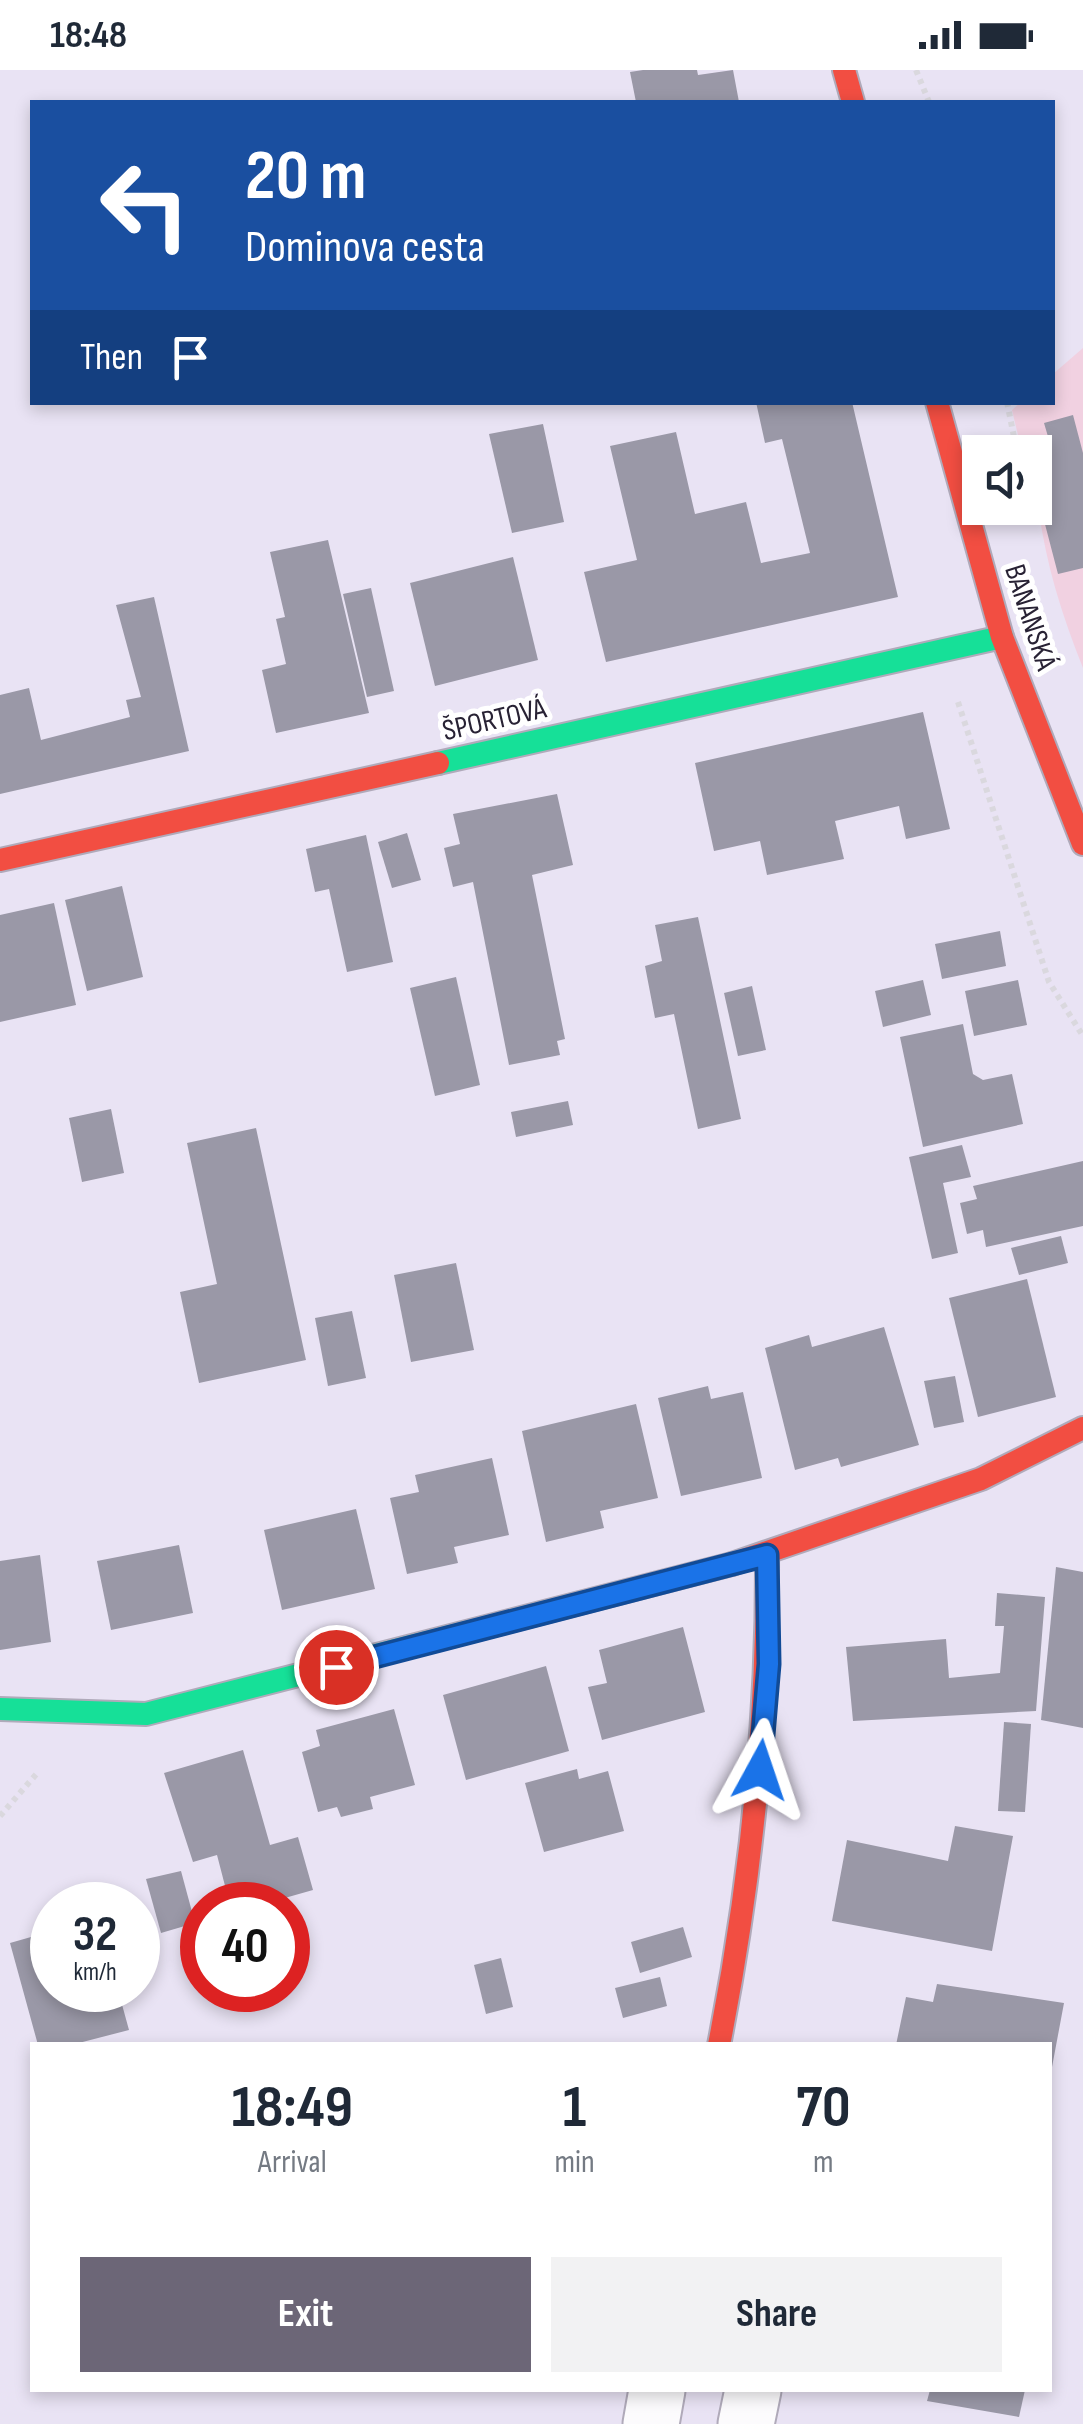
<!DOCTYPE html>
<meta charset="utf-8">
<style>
body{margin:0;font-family:"Sofia Sans Condensed",sans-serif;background:#f2f2f3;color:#1f2937;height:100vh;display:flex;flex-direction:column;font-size:38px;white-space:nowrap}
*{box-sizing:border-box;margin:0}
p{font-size:32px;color:#747a83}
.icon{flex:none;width:55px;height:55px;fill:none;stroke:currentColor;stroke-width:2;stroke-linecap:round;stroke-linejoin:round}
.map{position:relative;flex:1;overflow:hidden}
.drawer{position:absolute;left:30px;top:1972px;width:1022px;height:350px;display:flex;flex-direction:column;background:#fff;border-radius:0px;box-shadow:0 5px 15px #0003}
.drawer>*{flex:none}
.top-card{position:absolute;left:30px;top:30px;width:1025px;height:305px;border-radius:0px;box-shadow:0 5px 15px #0003;background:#1a4fa0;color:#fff;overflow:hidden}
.tools{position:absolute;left:962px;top:365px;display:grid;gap:20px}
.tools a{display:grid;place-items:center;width:90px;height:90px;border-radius:0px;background:#fff;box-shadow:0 5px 15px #0003;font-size:50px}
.speed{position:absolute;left:30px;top:1812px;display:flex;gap:20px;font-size:50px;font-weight:700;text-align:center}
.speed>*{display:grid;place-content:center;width:130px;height:130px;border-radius:50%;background:#fff;box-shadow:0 5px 15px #0003;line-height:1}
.speed small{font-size:25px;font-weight:400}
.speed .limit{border:15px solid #d22;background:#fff;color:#111}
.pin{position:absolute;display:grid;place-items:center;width:85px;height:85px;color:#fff;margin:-42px;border:5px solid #fff;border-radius:50%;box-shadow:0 2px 10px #0007}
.me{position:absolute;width:110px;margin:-55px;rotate:5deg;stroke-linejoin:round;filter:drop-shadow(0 0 8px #0008)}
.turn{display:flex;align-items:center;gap:35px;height:210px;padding:0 50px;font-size:45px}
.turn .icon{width:130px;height:130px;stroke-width:2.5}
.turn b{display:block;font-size:70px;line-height:85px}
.then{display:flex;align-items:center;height:95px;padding:0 50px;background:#0003;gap:20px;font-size:38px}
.eta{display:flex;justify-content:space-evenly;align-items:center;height:170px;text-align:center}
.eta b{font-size:60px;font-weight:700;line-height:70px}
.cta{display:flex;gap:20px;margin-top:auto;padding:20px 50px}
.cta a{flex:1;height:115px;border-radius:0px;background:#6c6677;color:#fff;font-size:40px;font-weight:700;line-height:115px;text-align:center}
.cta a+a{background:#f2f2f3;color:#1f2937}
.status{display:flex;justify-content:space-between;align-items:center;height:70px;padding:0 50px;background:#fff;direction:ltr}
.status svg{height:28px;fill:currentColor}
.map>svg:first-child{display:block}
.green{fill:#f1d1e1}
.building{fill:#9a98a7}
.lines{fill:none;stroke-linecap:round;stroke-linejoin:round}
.street-casing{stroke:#b0aaba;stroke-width:59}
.fast-casing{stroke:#b0aaba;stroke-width:26}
.jam-casing{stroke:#b0aaba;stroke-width:26}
.path{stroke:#dad8de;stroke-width:6;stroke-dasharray:5 5;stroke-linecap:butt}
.street{stroke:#fcfbfd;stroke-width:55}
.fast{stroke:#16e098;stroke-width:22}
.jam{stroke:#f24e42;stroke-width:22}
.route-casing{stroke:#114b97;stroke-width:25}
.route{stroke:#1a73e8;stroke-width:18}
.labels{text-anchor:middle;stroke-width:10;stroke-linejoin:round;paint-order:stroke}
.street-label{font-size:30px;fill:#282234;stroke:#fff}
</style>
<div class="status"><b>18:48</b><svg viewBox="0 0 49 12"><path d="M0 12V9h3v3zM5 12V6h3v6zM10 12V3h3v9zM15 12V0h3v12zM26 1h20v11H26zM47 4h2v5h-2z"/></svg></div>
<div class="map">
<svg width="1083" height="2354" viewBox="0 0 1083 2354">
<rect width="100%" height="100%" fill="#e9e3f4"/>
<path class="green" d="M 1083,278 L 1083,598 C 1055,528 1035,458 1035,382 L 1022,382 L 1012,340 L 1020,333 L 1052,332 L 1053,304 Z"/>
<g class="building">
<polygon points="643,0 697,0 698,5 733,0 739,32 636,32 630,2"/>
<polygon points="756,332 852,332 898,527 606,592 584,502 637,490 610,376 676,362 695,444 746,432 761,493 810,483 782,369 765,373"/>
<polygon points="1073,345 1083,383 1083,498 1058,504 1035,416 1035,382 1026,382 1025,377 1049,370 1044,353"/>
<polygon points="543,354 564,452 512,463 489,364"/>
<polygon points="328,470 369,643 276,663 262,600 286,594 276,549 285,547 270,482"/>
<polygon points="513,487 538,590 435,616 410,513"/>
<polygon points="371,518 394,621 367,627 343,524"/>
<polygon points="154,527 189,681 0,724 0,625 29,618 41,670 130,647 126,630 141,627 116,535"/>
<polygon points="923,642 950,759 906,769 899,736 835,751 844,789 767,805 760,771 714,781 695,693"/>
<polygon points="557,724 573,795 532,805 565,969 557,971 560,985 509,995 473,812 453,817 444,778 460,774 453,744"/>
<polygon points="407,763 421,810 392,818 378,772"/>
<polygon points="366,765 393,892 347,902 329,819 315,822 306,779"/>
<polygon points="122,816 143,907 87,921 65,830"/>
<polygon points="54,833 76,935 0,952 0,845"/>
<polygon points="698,847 741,1049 698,1059 674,944 655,948 645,896 662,891 655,855"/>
<polygon points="1000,861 1006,896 942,909 935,874"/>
<polygon points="456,907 480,1015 435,1026 410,918"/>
<polygon points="923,910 931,945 883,957 875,921"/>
<polygon points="1018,910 1027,955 974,966 965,921"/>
<polygon points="752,916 766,980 738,986 724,923"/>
<polygon points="963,954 973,1004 983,1010 1012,1004 1023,1054 923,1077 900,967"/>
<polygon points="568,1031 573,1055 516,1067 511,1042"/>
<polygon points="111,1039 124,1103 82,1112 69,1048"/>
<polygon points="256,1058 306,1290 199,1313 180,1222 217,1214 187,1073"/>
<polygon points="962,1075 971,1107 943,1113 958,1183 932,1189 909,1087"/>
<polygon points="1083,1091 1083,1156 986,1177 983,1160 967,1164 960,1133 977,1129 973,1116"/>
<polygon points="1061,1166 1068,1193 1019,1205 1011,1178"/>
<polygon points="456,1193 474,1280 411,1292 394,1205"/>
<polygon points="1027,1209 1056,1327 978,1347 949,1228"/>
<polygon points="352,1241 366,1308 328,1316 315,1248"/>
<polygon points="884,1257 919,1375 841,1397 838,1388 795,1400 765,1278 809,1265 812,1277"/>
<polygon points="955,1306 964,1352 934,1358 924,1311"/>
<polygon points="708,1316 711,1329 743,1322 762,1408 681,1426 658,1328"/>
<polygon points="636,1334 658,1428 600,1441 604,1458 546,1472 522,1361"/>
<polygon points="492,1388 509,1465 454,1477 458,1493 407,1504 390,1428 419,1422 415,1405"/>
<polygon points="356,1439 375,1519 282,1540 264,1460"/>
<polygon points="179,1475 193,1543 111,1560 97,1491"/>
<polygon points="40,1485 51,1572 0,1580 0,1491"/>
<polygon points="1056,1497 1083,1502 1083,1658 1041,1650"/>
<polygon points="997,1523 1045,1527 1036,1641 853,1651 846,1577 946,1569 949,1608 1000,1603 1004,1556 995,1556"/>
<polygon points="683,1557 705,1642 602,1670 588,1617 607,1613 599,1580"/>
<polygon points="546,1596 569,1681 466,1710 443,1625"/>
<polygon points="394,1639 415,1715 370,1727 373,1739 341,1747 337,1737 318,1742 302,1682 320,1676 316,1660"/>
<polygon points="1004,1652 1031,1654 1025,1742 998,1741"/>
<polygon points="243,1680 270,1775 298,1767 313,1820 260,1835 230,1835 217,1785 193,1792 164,1703"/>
<polygon points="577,1699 579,1709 608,1701 624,1761 544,1782 525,1713"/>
<polygon points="955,1756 1013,1766 992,1881 832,1851 847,1770 948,1791"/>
<polygon points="181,1801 195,1853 161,1863 146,1809"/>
<polygon points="683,1857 692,1887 640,1903 631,1872"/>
<polygon points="52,1861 52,1920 118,1920 129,1960 71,1975 38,1975 10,1873"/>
<polygon points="501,1888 513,1937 486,1944 474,1895"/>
<polygon points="660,1907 667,1936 623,1948 615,1918"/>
<polygon points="937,1914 1064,1933 1052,1997 1050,1975 896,1975 906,1927 933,1932"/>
<polygon points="930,2320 1025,2320 1019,2347 927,2331"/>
</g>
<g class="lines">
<g class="street-casing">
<g id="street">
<polyline points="651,2354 657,2320"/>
<polyline points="746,2354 753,2320"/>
</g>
</g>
<g class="fast-casing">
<g id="fast">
<polyline points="438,693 1002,567"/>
<polyline points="0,1639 146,1644 732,1494"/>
</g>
</g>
<g class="jam-casing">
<g id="jam">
<polyline points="844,0 853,32"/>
<polyline points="937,332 1002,567 1083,774"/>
<polyline points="0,790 438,693"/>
<polyline points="732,1494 981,1409 1083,1358"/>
<path d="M 719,1975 C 751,1812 768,1651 767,1485"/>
</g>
</g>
<g class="path">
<polyline points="916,0 929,32"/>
<polyline points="1007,332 1017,382"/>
<polyline points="958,632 1049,912 1083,966"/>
<polyline points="0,1746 39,1701"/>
</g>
<use href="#street" class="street"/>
<use href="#fast" class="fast"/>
<use href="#jam" class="jam"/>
</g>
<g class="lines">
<g class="route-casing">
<polyline id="route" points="336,1597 767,1485 769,1594 760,1700"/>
</g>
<use href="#route" class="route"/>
</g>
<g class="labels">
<g class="street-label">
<text transform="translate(1031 547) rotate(72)" y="10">BANANSKÁ</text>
<text transform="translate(494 649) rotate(-13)" y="10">ŠPORTOVÁ</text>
</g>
</g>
</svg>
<div class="tools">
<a><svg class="icon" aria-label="sound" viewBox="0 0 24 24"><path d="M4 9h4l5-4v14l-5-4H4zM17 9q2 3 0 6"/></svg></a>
</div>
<div class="speed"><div>32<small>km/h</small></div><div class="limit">40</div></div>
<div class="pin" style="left:336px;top:1597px;background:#d93025"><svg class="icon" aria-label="arrive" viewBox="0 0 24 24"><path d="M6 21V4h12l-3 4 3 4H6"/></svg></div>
<svg class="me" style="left:760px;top:1700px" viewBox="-20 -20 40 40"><path d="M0-17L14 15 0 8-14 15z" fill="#1a73e8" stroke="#fff" stroke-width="4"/></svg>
<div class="top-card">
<div class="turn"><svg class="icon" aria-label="left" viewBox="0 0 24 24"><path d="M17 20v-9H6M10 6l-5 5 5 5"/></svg><div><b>20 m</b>Dominova cesta</div></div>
<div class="then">Then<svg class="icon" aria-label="arrive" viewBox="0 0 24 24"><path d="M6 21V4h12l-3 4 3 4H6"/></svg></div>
</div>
<section class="drawer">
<div class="eta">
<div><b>18:49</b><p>Arrival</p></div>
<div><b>1</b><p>min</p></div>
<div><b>70</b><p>m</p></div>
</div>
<div class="cta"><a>Exit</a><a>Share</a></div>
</section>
</div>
